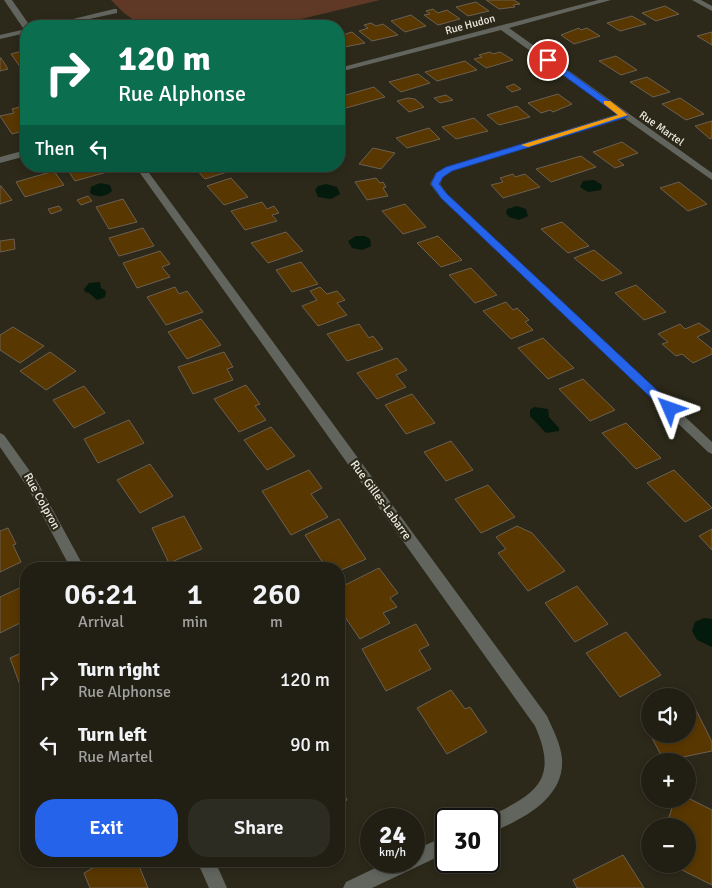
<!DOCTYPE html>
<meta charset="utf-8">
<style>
body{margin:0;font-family:Signika,sans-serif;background:#2d2c22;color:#f1f3f6;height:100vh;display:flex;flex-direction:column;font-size:19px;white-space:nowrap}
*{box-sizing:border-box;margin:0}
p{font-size:16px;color:#a2a2a0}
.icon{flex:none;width:28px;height:28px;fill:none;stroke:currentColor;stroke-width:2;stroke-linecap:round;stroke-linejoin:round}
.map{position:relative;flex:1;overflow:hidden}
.drawer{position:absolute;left:20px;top:562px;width:325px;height:305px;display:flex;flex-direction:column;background:#211f14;border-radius:20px;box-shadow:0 2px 8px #0003,0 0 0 1px #3e3d34}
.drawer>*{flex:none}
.guide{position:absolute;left:20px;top:20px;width:325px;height:152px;border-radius:20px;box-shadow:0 2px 8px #0003,0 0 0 1px #3e3d34;background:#0b6e4f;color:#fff;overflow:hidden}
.controls{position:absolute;left:641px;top:688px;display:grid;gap:10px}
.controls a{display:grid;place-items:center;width:55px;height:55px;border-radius:50%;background:#211f14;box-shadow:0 2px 8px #0003,0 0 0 1px #3e3d34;font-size:25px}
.speed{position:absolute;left:360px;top:808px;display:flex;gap:10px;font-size:25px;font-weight:700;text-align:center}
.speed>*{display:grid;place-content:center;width:65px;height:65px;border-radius:50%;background:#211f14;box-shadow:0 2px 8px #0003,0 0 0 1px #3e3d34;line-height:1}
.speed small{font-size:12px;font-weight:400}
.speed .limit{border:2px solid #111;border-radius:8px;background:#fff;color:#111}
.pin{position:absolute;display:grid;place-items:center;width:42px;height:42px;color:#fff;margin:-21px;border:2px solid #fff;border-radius:50%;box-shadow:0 1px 5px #0007}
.me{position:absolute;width:55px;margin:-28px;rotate:313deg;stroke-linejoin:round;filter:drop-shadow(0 0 4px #0008)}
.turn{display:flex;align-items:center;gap:18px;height:105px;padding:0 15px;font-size:22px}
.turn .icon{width:65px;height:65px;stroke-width:2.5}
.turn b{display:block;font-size:35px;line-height:42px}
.then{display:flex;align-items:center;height:48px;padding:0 15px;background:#0003;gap:10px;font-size:19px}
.eta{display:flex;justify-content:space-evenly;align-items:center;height:85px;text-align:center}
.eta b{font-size:30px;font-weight:600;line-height:35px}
.button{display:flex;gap:10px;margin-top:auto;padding:10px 15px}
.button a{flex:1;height:58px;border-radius:20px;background:#2563eb;color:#fff;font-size:20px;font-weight:600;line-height:58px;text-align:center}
.button a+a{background:#2d2c22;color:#f1f3f6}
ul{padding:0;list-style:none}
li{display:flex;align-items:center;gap:15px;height:65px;padding:0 15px}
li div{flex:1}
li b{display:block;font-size:19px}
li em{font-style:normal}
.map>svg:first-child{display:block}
.green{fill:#603826}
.water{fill:#041a0d}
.building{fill:#593700;stroke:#6b6052}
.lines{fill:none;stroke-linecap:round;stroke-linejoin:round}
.minor{fill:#62655e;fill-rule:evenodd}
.route{fill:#2563eb;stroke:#184099}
.slow{fill:#f59e0b}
.labels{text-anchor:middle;stroke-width:4.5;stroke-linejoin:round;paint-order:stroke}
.far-street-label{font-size:11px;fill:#ecebe1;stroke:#2c291a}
.street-label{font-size:12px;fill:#ecebe1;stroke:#2c291a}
</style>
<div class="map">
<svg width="712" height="888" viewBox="0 0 712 888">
<rect width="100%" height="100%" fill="#2c291a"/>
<polygon class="green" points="111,0 380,0 272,26 142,26 124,13"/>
<g class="water">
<polygon points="594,180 602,185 601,190 588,192 580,187 583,181"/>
<path d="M 100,183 L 110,185 L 112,191 C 106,197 97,198 90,193 L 91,187 Z"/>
<polygon points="326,184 337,187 340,194 331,199 318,197 315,190 318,186"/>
<polygon points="517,206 526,209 528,216 519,220 509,217 506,213 507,209"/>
<polygon points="356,236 365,236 370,239 371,246 362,250 352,248 348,241"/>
<polygon points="100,282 101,288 106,291 105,297 97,300 89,293 85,292 84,289 89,283"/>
<polygon points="534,407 548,409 549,417 559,428 559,431 546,433 530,416 530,410"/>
<polygon points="704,618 712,619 712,647 697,640 692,631 695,622"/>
</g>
<g class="building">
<polygon points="486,0 514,0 520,4 513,5 515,7 499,9"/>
<polygon points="476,2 489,11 468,16 456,7"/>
<polygon points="665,6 679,14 656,21 642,13"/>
<polygon points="433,9 438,13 447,10 460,19 438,25 424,15 430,14 426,11"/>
<polygon points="411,15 426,26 405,32 391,21"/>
<polygon points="632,16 646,24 620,31 607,23"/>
<polygon points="371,23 376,26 383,24 398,35 372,41 359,31 368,28 364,25"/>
<polygon points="579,28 581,30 587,28 600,36 574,44 561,35"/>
<polygon points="352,32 365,43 339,48 339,36"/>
<polygon points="712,32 712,45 697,36"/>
<polygon points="26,50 26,66 21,68 11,54"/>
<polygon points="490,52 493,54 500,52 513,60 486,68 474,59 482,57 479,55"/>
<polygon points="616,56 637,70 621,75 599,61"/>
<polygon points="0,58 1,58 8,69 0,71"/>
<polygon points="465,61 477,70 437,81 425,72"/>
<polygon points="418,74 430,83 401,92 389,82"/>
<polygon points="647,77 670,92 653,97 630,82"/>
<polygon points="514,84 521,89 512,92 506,87"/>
<polygon points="374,87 385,97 346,108 339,101 339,97"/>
<polygon points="558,94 572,104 553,112 550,110 541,113 528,103"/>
<polygon points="446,95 453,100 440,103 434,98"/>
<polygon points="408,98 415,99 424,107 409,112 397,101"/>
<polygon points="680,98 704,114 686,120 662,104"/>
<polygon points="24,106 26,110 26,130 12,134 0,116 14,113 12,109"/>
<polygon points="517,106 530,117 499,125 487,115"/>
<polygon points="474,118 488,131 456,139 442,127"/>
<polygon points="712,121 712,138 710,139 695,126"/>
<polygon points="429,128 440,139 407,148 396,138"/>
<polygon points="622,142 638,153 618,160 624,165 615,168 593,152"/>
<polygon points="373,148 395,153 381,169 359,164"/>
<polygon points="581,156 596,167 551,182 536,169"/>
<polygon points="76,166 103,166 107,172 75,181 67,169"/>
<polygon points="193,166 222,166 227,172 205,179"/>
<polygon points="54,171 64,185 25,197 16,182"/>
<polygon points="513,174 515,177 525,174 540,187 503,198 491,185 503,182 500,178"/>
<polygon points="231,178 248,197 224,205 207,186"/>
<polygon points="376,178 380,183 383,182 386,187 383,188 388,196 367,200 355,182"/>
<polygon points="679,182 707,204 688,211 660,188"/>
<polygon points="0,186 1,186 12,200 0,204"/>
<polygon points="88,196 92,201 81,205 77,200"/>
<polygon points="123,199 137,222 109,229 96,207"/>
<polygon points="262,202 267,209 274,206 279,213 272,215 277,221 245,230 231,211"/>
<polygon points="405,204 426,227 403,234 382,211"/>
<polygon points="59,206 62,210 51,214 48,209"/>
<polygon points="562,222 589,246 568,253 541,229"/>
<polygon points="143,228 154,246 119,256 109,238"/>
<polygon points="286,232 303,251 268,263 251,243"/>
<polygon points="438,236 462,260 441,267 417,243"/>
<polygon points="14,239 15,249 0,252 0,241"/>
<polygon points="594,250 622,273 602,281 574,258"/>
<polygon points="160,251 170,264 162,267 170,277 137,288 123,263"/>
<polygon points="301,262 318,284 292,292 276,270"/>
<polygon points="471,268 497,295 475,303 449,275"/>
<polygon points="636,285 666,312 644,320 615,293"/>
<polygon points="175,287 179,294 187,291 203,312 166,325 147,297"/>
<polygon points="320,287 327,294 337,291 345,300 337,303 347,315 318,326 302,306 317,300 310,291"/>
<polygon points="506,302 513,310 517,308 529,320 525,322 533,330 511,339 483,311"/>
<polygon points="201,319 221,345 187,359 168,332"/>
<polygon points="699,323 710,331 697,337 712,349 712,354 693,363 682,354 676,356 662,344 668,342 658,334 680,324 685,329"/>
<polygon points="359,324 369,338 373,336 383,349 347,361 327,334"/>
<polygon points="13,327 44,346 20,363 0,350 0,335"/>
<polygon points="543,338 574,368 548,379 518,348"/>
<polygon points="50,352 76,371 46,390 20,371"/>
<polygon points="224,352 233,367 227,369 233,380 193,394 178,367"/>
<polygon points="397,358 407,370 396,375 406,387 377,399 357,373"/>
<polygon points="583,379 615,410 590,421 559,389"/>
<polygon points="246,385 260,404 255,406 266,420 239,432 214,399"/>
<polygon points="84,386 105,413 74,428 53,400"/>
<polygon points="412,394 435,423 406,434 385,405"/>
<polygon points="129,420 144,443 98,463 84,439"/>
<polygon points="626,423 661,458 636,469 602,433"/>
<polygon points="271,427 295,456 267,470 244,440"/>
<polygon points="451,441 473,470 446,481 424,452"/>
<polygon points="150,464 173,496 140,513 117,480"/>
<polygon points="309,470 322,488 311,494 328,517 291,535 262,491"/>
<polygon points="674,470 712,508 685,522 647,483"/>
<polygon points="488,485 515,517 481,533 455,499"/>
<polygon points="184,516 202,549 169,563 152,528"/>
<polygon points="339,519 366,559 339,571 339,569 327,569 305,535"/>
<polygon points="517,526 532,533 565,571 528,591 498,553 506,549 496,537"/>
<polygon points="8,528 16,544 13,545 21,562 0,572 0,531"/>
<polygon points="712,529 712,550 699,536"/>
<polygon points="379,568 398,593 390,598 397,607 383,613 390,623 360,639 339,608 339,588"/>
<polygon points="26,585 26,620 0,633 0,597"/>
<polygon points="577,586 608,624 575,642 545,603"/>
<polygon points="416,624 429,645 419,650 431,669 386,691 362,649"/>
<polygon points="626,632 661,675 620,697 586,653"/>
<polygon points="26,651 26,701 10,658"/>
<polygon points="451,690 465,709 470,707 487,732 447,754 417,708"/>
<polygon points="692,702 712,742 712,751 664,761 650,734 688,734 688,703"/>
<polygon points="650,712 650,733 641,714"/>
<polygon points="339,785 347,800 339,804"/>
<polygon points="688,798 712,810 712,885 670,864 688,864 688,826 666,826 675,799"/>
<polygon points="623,855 644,888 577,888 573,880"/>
<polygon points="105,861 137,861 148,888 90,888 84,873"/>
</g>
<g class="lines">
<g class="minor">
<polygon points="4,0 12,0 30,26 23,28"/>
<polygon points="598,0 611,0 509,28 712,173 712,180 624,118 452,171 443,177 440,184 447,194 712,442 712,454 708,452 441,198 430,184 436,173 446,167 618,114 501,30 339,72 339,68"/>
<polygon points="692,0 701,0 712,6 712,11"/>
<polygon points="114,9 117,9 117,13 57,26 44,26"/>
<polygon points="26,29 26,33 0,39 0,35"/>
<polygon points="26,150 26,156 0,163 0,157"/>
<path d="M 135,166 L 144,166 L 547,716 C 553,730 561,744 562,759 C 565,799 520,821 489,833 L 489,819 L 484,819 C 531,796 561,784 535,726 Z"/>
<polygon points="0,433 4,435 37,481 85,569 71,569 28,488 0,447"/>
<polygon points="446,836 446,853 372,888 343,888 346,882 390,861 414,861 414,850"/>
<polygon points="197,861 215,861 227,888 209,888"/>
</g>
</g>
<polygon class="route" points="545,58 550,58 627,114 627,117 452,171 443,177 439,184 447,194 674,406 675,409 674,412 666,412 441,198 431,184 436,173 446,167 618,115 545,62"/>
<polygon class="slow" points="604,101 610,101 628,115 528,147 521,145 618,115 604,104"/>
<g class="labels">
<g class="far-street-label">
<text transform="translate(470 24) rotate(-15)" y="4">Rue Hudon</text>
<text transform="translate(662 128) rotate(35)" y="4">Rue Martel</text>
</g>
<g class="street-label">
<text transform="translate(381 500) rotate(54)" y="4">Rue Gilles-Labarre</text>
<text transform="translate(42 501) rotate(61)" y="4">Rue Colpron</text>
</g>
</g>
</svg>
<div class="controls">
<a><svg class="icon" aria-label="sound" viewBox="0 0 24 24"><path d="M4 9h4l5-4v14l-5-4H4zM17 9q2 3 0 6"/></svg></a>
<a>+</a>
<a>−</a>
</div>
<div class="speed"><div>24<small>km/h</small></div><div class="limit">30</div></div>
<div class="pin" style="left:548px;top:60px;background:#d93025"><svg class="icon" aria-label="arrive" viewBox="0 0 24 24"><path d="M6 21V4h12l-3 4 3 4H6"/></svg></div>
<svg class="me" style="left:670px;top:409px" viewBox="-20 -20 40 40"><path d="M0-17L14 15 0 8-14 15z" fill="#2563eb" stroke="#fff" stroke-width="4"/></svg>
<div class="guide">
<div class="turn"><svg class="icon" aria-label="right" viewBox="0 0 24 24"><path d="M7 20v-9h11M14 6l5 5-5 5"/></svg><div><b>120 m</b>Rue Alphonse</div></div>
<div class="then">Then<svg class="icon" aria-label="left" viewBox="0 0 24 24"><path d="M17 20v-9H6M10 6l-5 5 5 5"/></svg></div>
</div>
<section class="drawer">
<div class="eta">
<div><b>06:21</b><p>Arrival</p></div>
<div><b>1</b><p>min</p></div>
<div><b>260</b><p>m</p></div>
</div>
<ul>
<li><svg class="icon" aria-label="right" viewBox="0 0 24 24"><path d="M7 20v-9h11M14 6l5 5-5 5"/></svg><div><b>Turn right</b><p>Rue Alphonse</p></div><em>120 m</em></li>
<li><svg class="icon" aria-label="left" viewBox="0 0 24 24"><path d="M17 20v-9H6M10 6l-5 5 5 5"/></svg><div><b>Turn left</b><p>Rue Martel</p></div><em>90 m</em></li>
</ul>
<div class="button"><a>Exit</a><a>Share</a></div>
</section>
</div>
